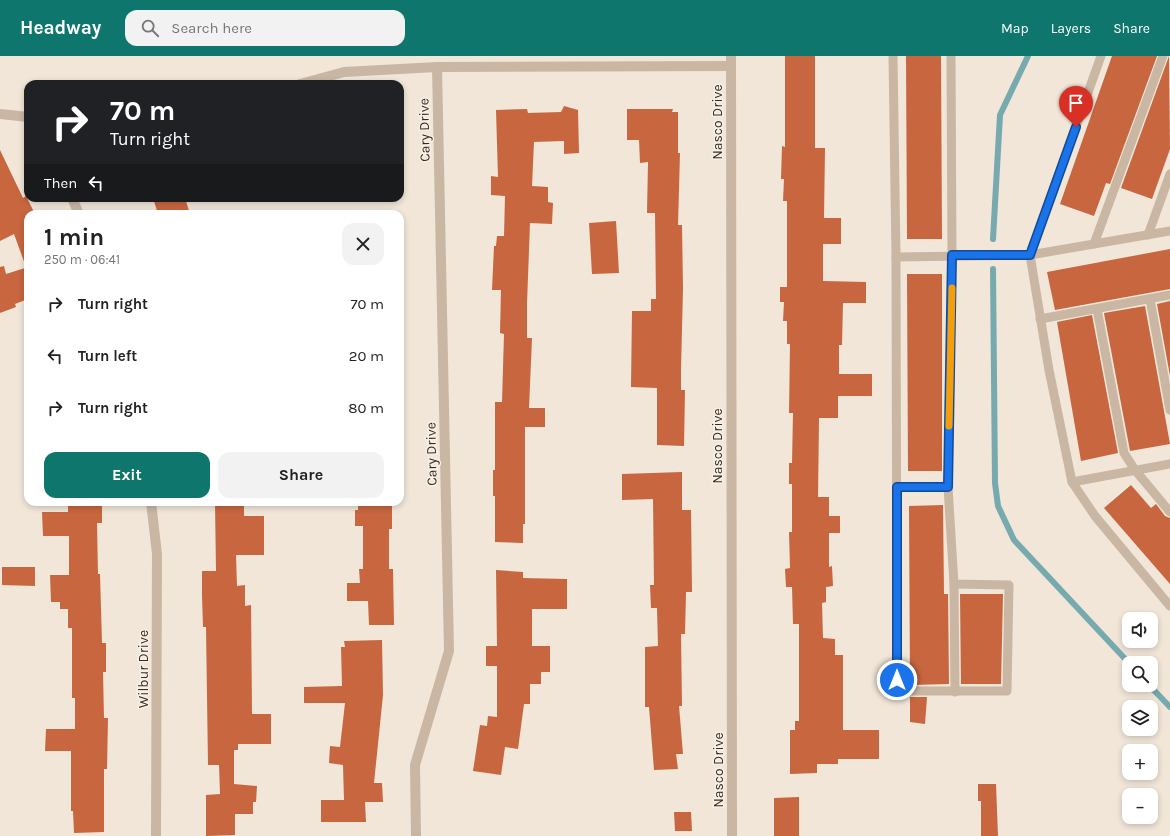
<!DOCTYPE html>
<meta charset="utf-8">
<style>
body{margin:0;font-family:Karla,sans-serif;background:#f2f2f2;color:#222;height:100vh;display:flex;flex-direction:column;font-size:15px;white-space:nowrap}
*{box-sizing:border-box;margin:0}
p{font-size:13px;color:#767676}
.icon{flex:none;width:22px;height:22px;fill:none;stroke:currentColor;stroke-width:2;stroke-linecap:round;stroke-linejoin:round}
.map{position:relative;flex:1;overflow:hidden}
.sheet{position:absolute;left:24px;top:154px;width:380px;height:296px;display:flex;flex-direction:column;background:#fff;border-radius:12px;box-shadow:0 2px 6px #0003}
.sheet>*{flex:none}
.top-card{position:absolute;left:24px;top:24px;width:380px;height:122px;border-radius:12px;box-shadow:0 2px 6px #0003;background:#202124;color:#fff;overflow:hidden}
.buttons{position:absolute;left:1122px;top:556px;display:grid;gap:8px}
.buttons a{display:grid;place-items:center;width:36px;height:36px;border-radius:8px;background:#fff;box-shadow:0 2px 6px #0003;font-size:20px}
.pin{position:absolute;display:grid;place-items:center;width:34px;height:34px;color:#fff;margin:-41px -17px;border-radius:50% 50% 50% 0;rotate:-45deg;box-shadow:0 0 4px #0007}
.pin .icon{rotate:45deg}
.me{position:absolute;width:44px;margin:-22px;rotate:0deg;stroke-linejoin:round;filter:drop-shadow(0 0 3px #0008)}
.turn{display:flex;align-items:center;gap:14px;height:84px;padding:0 20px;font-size:18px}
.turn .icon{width:52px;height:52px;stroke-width:2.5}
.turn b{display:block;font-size:28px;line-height:34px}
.then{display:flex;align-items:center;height:38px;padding:0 20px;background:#0003;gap:8px;font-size:15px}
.round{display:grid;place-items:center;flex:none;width:42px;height:42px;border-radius:12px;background:#f2f2f2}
.headline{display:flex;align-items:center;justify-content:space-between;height:68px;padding:0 20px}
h1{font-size:24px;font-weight:700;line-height:30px}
.action{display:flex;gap:8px;margin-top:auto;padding:8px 20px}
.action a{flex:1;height:46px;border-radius:12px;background:#0f766e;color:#fff;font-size:16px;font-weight:700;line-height:46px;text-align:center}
.action a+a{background:#f2f2f2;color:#222}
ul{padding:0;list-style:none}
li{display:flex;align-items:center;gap:12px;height:52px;padding:0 20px}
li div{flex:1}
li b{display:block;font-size:15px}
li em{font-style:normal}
header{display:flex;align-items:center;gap:24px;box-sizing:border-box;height:56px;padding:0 20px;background:#0f766e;color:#fff}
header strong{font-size:19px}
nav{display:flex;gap:22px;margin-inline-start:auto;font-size:14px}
.search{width:280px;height:36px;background:#f2f2f2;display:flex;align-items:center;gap:10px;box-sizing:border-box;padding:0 14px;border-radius:12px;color:#767676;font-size:15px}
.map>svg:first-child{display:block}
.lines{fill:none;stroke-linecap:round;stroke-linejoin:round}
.stream{stroke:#76aaaf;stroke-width:6}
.building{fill:#c8663f}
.lane{stroke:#c9b7a4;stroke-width:9}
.street{stroke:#c9b7a4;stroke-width:10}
.route-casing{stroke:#114b97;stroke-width:10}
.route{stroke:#1a73e8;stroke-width:7}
.slow{stroke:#f59e0b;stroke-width:7}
.labels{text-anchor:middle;stroke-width:3;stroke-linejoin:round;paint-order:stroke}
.street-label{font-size:14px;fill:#342b26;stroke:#f9f0e4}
</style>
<header>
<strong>Headway</strong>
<div class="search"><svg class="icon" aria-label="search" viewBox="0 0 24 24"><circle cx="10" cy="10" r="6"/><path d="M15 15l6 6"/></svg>Search here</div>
<nav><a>Map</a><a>Layers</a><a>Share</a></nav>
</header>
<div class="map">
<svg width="1170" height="780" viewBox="0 0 1170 780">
<rect width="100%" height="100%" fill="#f1e6d8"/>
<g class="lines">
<g class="stream">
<polyline points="993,183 1000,59 1028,0"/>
<polyline points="993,213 995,427 998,450 1014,484 1129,607"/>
<polyline points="1149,629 1170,651"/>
</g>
</g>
<g class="building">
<polygon points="785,0 815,0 815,92 825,92 824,162 841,162 841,188 823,188 823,225 866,226 866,247 843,247 842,289 839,289 839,318 872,318 872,340 838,340 838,362 819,362 818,441 829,441 829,460 840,460 840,477 829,477 829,511 832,510 833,530 826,531 826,546 822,547 823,582 835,583 835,599 843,599 843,674 879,674 879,703 838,703 838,708 817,708 817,717 790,718 790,674 795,674 795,665 799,665 799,568 793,568 792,531 786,531 785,513 790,512 789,476 792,476 792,428 789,428 789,407 792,407 793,357 789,357 790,288 787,288 787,265 783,265 784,246 780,246 780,231 787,231 787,145 783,145 784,123 781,123 782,90 785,91"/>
<polygon points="906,0 941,0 942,183 907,183"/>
<polygon points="1112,0 1157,0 1110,128 1106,127 1094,160 1060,148"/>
<polygon points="1169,0 1170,93 1152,143 1121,132"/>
<polygon points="564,50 578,54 579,97 564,98 564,85 534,86 532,130 548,131 548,146 553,147 552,168 530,167 527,248 527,282 532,282 529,352 545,352 545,371 525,371 525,468 523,468 523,487 495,486 495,440 493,440 493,414 495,414 495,346 502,346 504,278 500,277 501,234 492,234 494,190 496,190 497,180 504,180 505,140 491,139 491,120 498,121 496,54 527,53 528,57 561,56"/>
<polygon points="627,53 673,53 672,56 678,56 678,97 680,97 678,169 682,169 683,233 681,313 681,334 685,334 684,390 657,389 657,332 631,331 632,255 651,255 651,243 656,243 655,157 647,157 648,106 640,107 639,84 627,84"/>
<polygon points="0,94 23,142 26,140 35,158 28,158 28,243 15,248 16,251 0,257 0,211 4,210 6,218 28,211 26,211 14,178 0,185"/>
<polygon points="153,142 185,142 190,158 158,158"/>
<polygon points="616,165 619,217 592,218 589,167"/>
<polygon points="1170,193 1170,233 1055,254 1047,216"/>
<polygon points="907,218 942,218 942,415 908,415"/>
<polygon points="1170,245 1170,320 1157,248"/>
<polygon points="1145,250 1170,388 1130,395 1104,257"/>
<polygon points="1092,259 1118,397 1081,405 1057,266"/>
<polygon points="682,416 682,454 691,454 692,536 686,536 685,578 681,578 682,650 679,650 683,698 676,698 678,713 654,714 649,651 645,651 645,591 658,590 657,552 651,552 650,529 654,529 653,443 622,444 622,418"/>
<polygon points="1131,429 1151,452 1156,448 1165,460 1170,462 1170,528 1104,452"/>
<polygon points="68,446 102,446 102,467 97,467 98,518 100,518 102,587 106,587 106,616 103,616 104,662 108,662 107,713 104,713 104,776 74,777 73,755 71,755 71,695 45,695 46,673 75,673 75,642 72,642 72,572 68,572 68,553 60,553 60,546 51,546 50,519 69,519 69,480 43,480 42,456 68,456"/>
<polygon points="215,446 244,446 244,460 264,460 264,499 236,499 237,530 245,529 245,550 251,549 252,658 271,658 271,688 238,688 238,694 234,694 234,728 257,730 256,746 253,746 253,758 235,758 235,779 206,780 206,739 220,738 219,709 208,709 206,571 203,571 202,540 202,515 216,515"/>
<polygon points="358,446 389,446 389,450 392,450 392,473 389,473 389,513 393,513 394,569 369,569 368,545 347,545 347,527 360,527 359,513 363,513 363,470 355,470 355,454 358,454"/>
<polygon points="943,449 944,538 948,538 949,628 912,629 910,627 909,450"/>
<polygon points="2,511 35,511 35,530 2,529"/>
<polygon points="496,514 523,516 523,522 567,523 567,553 532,553 532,590 550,590 550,616 541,616 541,628 530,628 530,648 524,648 518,693 505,691 501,719 473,715 480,669 487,670 488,660 497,661 497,610 486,610 486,590 497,590"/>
<polygon points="960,538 1003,538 1001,628 961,628"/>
<polygon points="382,584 383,639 374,727 382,727 383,746 365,746 366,766 321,766 321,744 344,744 343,709 329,707 330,690 340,691 345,647 304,647 304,631 342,630 341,591 345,591 344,585"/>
<polygon points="910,641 927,641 925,668 910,666"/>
<polygon points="978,728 996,728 998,780 981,780 981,745 978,745"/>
<polygon points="799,741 799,780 774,780 774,742"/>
<polygon points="674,756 691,756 692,775 675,775"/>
</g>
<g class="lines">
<g class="lane">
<polyline points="893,0 896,201 897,624 910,635 1007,635 1009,529 954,528 948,431 952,199 951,0"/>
<polyline points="1170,175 1030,199 1049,314 1072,426 1095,460 1170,550"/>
<polyline points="1148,179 1170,118"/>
<polyline points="1094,188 1163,0"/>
<polyline points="896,201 1030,199 1101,0"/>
<polyline points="1150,243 1170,354"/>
<polyline points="1097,253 1124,397 1135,414 1170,456"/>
<polyline points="1040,263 1170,239"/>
<polyline points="1072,426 1170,408"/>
<polyline points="897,431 948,431"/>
<polyline points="954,528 955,636"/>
</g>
<g class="street">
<polyline points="731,0 732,780"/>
<polyline points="300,28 344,16 437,11 731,10"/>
<polyline points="0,58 28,61"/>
<polyline points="72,142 79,158"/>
<polyline points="151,446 157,498 156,780"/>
<polyline points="416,780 415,709 449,595 437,11"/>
</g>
</g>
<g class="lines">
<g class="route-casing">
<polyline id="route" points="897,624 897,431 948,431 952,199 1030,199 1076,71"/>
</g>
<use href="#route" class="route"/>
<polyline class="slow" points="949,370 952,232"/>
</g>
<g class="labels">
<g class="street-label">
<text transform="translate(717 66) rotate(-90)" y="5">Nasco Drive</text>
<text transform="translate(424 74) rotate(-91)" y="5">Cary Drive</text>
<text transform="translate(717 390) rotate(-90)" y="5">Nasco Drive</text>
<text transform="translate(431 398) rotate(-91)" y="5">Cary Drive</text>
<text transform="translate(143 613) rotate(-90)" y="5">Wilbur Drive</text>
<text transform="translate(718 714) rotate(-90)" y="5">Nasco Drive</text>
</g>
</g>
</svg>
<div class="buttons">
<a><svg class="icon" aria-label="sound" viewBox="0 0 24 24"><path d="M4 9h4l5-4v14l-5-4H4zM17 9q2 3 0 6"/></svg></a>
<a><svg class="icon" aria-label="search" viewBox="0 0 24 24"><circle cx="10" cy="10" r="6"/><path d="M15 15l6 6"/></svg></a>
<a><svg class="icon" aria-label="layers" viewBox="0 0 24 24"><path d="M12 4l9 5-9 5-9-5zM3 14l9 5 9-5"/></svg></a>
<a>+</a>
<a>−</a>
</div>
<div class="pin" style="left:1076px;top:71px;background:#d93025"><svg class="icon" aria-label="arrive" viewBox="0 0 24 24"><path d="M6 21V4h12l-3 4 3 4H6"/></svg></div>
<svg class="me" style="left:897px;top:624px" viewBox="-20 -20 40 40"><circle r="17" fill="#1a73e8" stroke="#fff" stroke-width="3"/><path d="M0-11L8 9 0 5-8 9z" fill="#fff"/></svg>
<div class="top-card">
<div class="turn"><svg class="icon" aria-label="right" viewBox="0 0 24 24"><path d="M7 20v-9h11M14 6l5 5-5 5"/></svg><div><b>70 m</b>Turn right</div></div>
<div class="then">Then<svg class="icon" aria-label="left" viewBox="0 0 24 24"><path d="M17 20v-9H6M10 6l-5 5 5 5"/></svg></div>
</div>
<section class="sheet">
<div class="headline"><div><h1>1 min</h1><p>250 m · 06:41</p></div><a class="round"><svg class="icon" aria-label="close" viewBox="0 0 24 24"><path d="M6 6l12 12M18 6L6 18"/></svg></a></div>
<ul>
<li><svg class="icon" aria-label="right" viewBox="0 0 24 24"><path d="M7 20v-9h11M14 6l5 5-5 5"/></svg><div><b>Turn right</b></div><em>70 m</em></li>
<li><svg class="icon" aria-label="left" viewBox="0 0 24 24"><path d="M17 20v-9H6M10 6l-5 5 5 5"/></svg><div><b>Turn left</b></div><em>20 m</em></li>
<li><svg class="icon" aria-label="right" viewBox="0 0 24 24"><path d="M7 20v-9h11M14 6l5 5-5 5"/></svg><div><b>Turn right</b></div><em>80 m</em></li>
</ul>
<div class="action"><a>Exit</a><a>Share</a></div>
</section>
</div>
